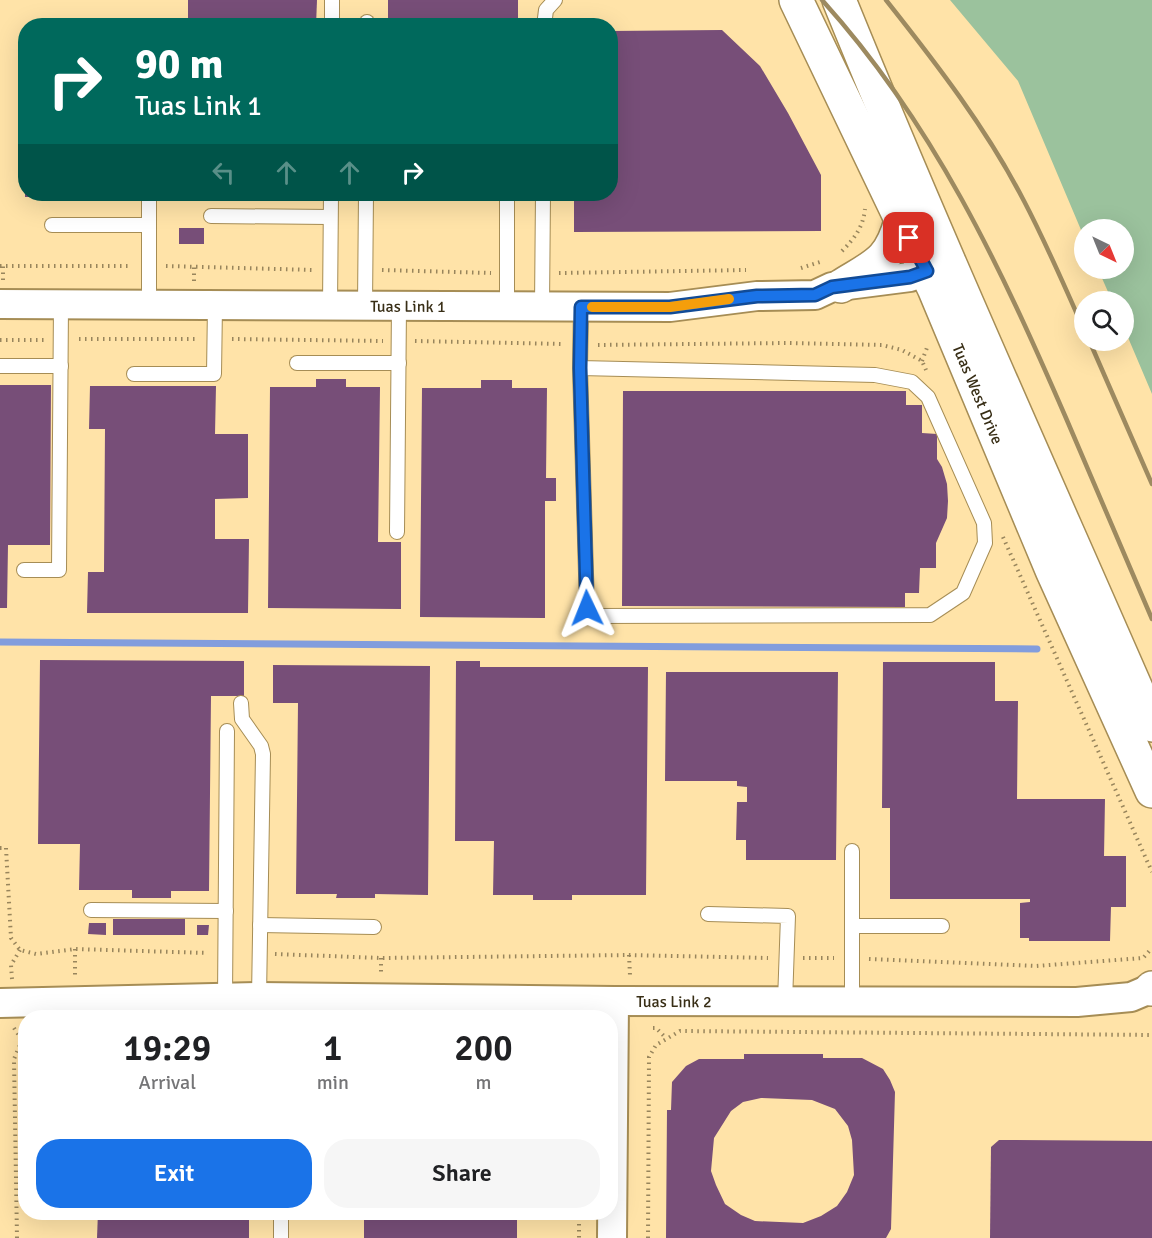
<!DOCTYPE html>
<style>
body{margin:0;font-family:Signika,sans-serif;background:#f6f6f6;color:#202124;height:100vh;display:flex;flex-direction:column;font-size:22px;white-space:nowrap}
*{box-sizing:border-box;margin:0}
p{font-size:20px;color:#757577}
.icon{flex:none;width:33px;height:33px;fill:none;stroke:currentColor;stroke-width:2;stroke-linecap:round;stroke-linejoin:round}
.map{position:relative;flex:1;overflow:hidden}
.drawer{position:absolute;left:18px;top:1010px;width:600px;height:210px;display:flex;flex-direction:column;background:#fff;border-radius:24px;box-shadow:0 6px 24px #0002}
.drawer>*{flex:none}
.banner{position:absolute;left:18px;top:18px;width:600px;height:183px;border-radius:24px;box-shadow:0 6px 24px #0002;background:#00695c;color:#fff;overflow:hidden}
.needle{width:39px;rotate:137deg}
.buttons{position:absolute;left:1074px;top:219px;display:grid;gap:12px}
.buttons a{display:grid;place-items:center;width:60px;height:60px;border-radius:50%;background:#fff;box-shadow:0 6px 24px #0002;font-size:30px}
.pin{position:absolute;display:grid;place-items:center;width:51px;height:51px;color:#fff;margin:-26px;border-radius:12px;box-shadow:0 3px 9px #0006}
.me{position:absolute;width:66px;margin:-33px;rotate:358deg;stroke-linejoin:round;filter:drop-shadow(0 0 4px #0008)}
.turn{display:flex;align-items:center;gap:21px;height:126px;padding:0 18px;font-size:27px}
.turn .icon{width:78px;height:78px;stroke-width:2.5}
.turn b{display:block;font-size:42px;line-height:51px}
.lanes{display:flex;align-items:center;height:57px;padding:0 18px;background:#0003;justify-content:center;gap:30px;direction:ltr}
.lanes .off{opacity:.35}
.eta{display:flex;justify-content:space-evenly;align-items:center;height:102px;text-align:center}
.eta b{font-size:36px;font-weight:600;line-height:42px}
.cta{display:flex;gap:12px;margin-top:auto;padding:12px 18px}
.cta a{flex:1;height:69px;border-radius:24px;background:#1a73e8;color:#fff;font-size:24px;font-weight:600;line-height:69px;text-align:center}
.cta a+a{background:#f6f6f6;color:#202124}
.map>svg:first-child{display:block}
.green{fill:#9bc29d}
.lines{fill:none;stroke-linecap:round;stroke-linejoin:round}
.stream{stroke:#829ddd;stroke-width:7}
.building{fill:#774e78;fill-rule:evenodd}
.lane-casing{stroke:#a68d55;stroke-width:16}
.street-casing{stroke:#a68d55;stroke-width:32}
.secondary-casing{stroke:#a68d55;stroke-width:36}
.path{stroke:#98855c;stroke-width:4;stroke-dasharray:1.5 4.5;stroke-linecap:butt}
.lane{stroke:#fff;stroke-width:14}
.street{stroke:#fff;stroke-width:28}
.secondary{stroke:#fff;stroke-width:33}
.rail{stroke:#9d8a60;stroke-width:4.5}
.route-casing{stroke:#114b97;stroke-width:15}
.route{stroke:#1a73e8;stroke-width:10}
.slow{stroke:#f59e0b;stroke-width:10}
.labels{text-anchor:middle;stroke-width:6;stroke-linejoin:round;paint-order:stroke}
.street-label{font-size:16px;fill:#382e16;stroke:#fdf3dc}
</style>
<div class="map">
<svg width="1152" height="1238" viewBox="0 0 1152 1238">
<rect width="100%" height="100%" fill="#ffe3a8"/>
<polygon class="green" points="950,0 1152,0 1152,394 1124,328 1124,302 1112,301 1098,269 1124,268 1124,230 1084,230 1084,237 1018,81"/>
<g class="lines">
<polyline class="stream" points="0,642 1037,649"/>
</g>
<g class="building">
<polygon points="188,0 317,0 316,26 188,26"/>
<rect x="388" y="0" width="130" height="26"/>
<polygon points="722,30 760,66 788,113 821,175 821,231 574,232 574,194 610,194 610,31"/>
<rect x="25" y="194" width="111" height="3"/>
<rect x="203" y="194" width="112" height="2"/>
<rect x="388" y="194" width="110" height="2"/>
<rect x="179" y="228" width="25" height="16"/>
<polygon points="316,379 346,379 346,387 380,387 378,542 401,542 401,609 268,608 270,387 316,387"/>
<polygon points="481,380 512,380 512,388 547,388 546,478 556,478 556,501 545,501 545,618 420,617 422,388 481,388"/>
<polygon points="0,385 51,385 50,545 8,545 7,608 0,608"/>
<polygon points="90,386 216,386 215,434 248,434 248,498 215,499 215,539 249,539 248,613 87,613 88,572 104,572 105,429 89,429"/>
<polygon points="623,391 906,391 906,405 922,405 922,433 937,434 937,459 942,467 947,484 948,501 947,518 936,543 936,568 920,568 919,593 905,593 905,607 622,606"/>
<polygon points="40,660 244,661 244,696 211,696 209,891 171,891 171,898 132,898 132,890 79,890 80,844 38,844"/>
<polygon points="456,661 480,661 480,667 648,667 646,895 572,895 572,900 533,900 533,895 493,895 494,841 455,841"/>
<polygon points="883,662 995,662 995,701 1018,701 1017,799 1105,799 1104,856 1126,856 1126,907 1111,907 1110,941 1029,941 1029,938 1020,938 1020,903 1030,902 1030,899 890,899 890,808 882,808"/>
<polygon points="273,665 430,666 428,895 375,894 375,898 336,898 337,894 296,894 298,703 273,703"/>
<polygon points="666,672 838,672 836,860 746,860 746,840 736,840 737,802 747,802 747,787 737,786 737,781 665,781"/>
<rect x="113" y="919" width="72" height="16"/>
<polygon points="89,923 106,923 106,935 88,934"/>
<polygon points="197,925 209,925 208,935 197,935"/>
<path d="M 744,1054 L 823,1054 L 823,1058 L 862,1058 L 883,1069 L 890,1080 L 895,1092 L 891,1229 L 886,1238 L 666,1238 L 667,1110 L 671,1110 L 672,1082 L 686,1066 L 699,1059 L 744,1059 ZM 761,1098 L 812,1100 L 835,1109 L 848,1126 L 852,1140 L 854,1175 L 847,1192 L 837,1206 L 821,1216 L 803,1223 L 755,1221 L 741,1215 L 725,1204 L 716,1185 L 711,1171 L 714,1138 L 731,1111 L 743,1102 Z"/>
<polygon points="999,1140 1152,1141 1152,1238 990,1238 991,1147"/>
<polygon points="98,1212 249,1212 249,1238 97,1238"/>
<rect x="364" y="1212" width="153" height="26"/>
</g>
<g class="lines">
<g class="lane-casing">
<g id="lane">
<polyline points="332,26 332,0"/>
<polyline points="367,26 367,22"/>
<polyline points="544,26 546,10 555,0"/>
<polyline points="211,216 330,217"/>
<polyline points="52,225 149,225"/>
<polyline points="149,305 149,194"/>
<polyline points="330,306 331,194"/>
<polyline points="365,306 366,194"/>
<polyline points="507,307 507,194"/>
<polyline points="542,307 543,194"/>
<polyline points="297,363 399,363"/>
<polyline points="0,366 61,366"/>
<polyline points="580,368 875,375 912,382 928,397 984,523 985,543 963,593 930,615 595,616 587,608 580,368 581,307"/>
<polyline points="134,374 214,374 215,305"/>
<polyline points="397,532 399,306"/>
<polyline points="24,570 59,570 61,304"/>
<polyline points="241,703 242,719 261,746 263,754 259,997"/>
<polyline points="91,910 226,911"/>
<polyline points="708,914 788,916 785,1002"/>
<polyline points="260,925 374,927"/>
<polyline points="852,926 942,926"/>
<polyline points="225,999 227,731"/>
<polyline points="852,1002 852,851"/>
<polyline points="285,1017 287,998"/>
<polyline points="281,1238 281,1212"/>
</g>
</g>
<g class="street-casing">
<g id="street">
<path id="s1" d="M 0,304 L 670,307 L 757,296 L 815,295 L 832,287 L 910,277 L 946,263"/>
<path id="s2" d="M 0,1003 L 259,997 L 614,1001 L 1077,1002 L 1131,997 L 1152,988"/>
<polyline points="612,1238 614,1001"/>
</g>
</g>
<g class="secondary-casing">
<g id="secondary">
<path id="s3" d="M 796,0 L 934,288 L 1052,570 L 1152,791"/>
<path d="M 839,0 C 938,244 1047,484 1152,725"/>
<path d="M 841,286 C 875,265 890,262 901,221"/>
<polyline points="1151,989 1152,988"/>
</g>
</g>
<g class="path">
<path d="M 842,251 C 855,238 863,227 865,209"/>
<polyline points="0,266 131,266"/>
<polyline points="166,266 314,270"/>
<polyline points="801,268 823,261"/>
<polyline points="382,270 491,273"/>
<polyline points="559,273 746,270"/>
<polyline points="3,280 3,266"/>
<polyline points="194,281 194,267"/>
<polyline points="79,339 197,339"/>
<polyline points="232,339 383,341"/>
<polyline points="0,340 44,340"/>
<polyline points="415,341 563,344"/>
<polyline points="598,345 788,343 882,345 902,350 922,361 926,370"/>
<polyline points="922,361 928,345"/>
<polyline points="1003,537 1152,872"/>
<polyline points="0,848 6,848 11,938 20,950 36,954 75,949 208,953"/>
<polyline points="75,949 75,978"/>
<polyline points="275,954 381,958 629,955 768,958"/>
<polyline points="629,955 630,975"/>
<polyline points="381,958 381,976"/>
<polyline points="803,958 834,958"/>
<polyline points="869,959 1036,966 1143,958 1152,948"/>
<polyline points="12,979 11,965 20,950"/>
<polyline points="14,1028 22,1040"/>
<polyline points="653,1028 656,1028 666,1038"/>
<polyline points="579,1212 579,1238"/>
<polyline points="17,1238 14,1059 22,1040 26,1039"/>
<polyline points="648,1238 649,1057 656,1045 680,1031 1152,1035"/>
</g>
<use href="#lane" class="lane"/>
<use href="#street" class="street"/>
<use href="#secondary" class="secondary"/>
<g class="rail">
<path d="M 822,0 C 934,124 1000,266 1066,418 C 1094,485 1123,552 1152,619"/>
<path d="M 886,0 C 936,63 987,129 1024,201 C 1046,243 1065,287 1084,330"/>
<polyline points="1089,340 1152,484"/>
</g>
</g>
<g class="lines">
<g class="route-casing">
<polyline id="route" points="587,608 580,368 581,307 670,307 757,296 815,295 832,287 910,277 927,271 909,238"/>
</g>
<use href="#route" class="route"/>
<polyline class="slow" points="592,307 670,307 729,299"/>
</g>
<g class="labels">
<g class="street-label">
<text dy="6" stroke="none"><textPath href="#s1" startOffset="408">Tuas Link 1</textPath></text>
<text dy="6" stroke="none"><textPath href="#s3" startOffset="434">Tuas West Drive</textPath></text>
<text dy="6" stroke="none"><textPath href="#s2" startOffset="674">Tuas Link 2</textPath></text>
</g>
</g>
</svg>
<div class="buttons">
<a><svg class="needle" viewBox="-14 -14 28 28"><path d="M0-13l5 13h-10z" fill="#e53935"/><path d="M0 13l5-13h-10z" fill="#757577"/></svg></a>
<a><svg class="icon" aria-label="search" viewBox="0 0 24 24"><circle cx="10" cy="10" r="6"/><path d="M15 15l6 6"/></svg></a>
</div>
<div class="pin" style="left:909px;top:238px;background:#d93025"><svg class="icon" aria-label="arrive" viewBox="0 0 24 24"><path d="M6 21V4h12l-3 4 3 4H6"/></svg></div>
<svg class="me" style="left:587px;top:608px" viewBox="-20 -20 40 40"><path d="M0-17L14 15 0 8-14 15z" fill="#1a73e8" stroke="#fff" stroke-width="4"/></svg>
<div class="banner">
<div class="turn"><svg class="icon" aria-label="right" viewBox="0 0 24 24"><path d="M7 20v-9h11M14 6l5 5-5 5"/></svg><div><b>90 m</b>Tuas Link 1</div></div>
<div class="lanes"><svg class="icon off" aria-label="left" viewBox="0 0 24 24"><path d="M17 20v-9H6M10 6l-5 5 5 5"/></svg><svg class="icon off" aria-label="ahead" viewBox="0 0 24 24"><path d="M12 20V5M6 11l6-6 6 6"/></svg><svg class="icon off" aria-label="ahead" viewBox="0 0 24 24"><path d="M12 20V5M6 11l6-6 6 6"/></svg><svg class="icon" aria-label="right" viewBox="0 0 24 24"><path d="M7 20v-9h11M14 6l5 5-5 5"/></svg></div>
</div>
<section class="drawer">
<div class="eta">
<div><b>19:29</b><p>Arrival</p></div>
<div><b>1</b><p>min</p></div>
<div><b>200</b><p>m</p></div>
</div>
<div class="cta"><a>Exit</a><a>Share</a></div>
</section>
</div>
